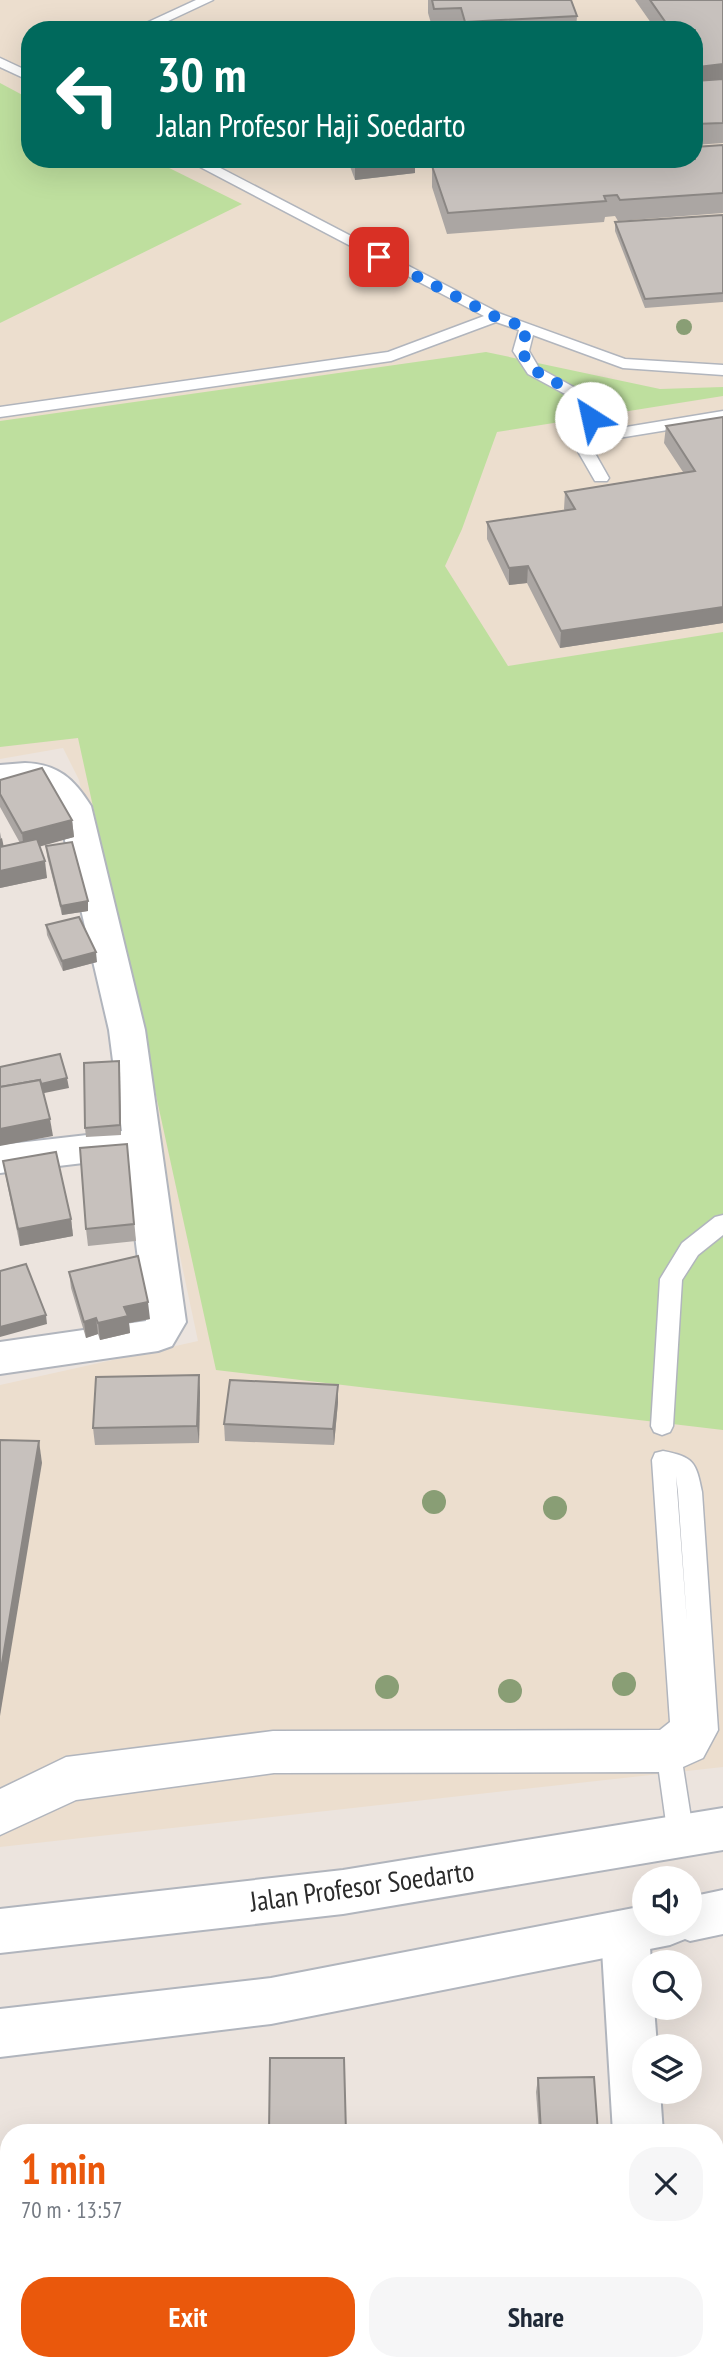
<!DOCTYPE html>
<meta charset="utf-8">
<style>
body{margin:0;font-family:"PT Sans Narrow",sans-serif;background:#f6f6f7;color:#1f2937;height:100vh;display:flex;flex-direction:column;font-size:26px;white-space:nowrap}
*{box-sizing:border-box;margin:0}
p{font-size:23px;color:#747a83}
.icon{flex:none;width:38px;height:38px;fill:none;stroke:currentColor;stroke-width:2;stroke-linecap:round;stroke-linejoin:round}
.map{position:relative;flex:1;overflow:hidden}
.details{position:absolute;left:0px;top:2124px;width:724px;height:247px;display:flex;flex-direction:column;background:#fff;border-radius:28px 28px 0 0;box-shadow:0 7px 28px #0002}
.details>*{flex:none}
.guide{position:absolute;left:21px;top:21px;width:682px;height:147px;border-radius:28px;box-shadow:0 7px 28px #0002;background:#00695c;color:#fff;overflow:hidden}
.buttons{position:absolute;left:632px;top:1866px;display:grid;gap:14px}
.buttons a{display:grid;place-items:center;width:70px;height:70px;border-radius:50%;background:#fff;box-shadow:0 7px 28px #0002;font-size:35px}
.pin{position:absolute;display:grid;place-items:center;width:60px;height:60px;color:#fff;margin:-30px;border-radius:14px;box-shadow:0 4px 10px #0006}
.me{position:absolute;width:77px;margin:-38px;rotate:325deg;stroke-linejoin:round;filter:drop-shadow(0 0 5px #0008)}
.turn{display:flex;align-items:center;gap:24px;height:147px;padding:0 21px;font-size:32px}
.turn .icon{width:91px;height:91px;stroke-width:2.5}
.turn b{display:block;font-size:49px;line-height:60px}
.round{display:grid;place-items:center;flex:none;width:74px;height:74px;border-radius:28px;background:#f6f6f7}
.headline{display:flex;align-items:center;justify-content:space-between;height:119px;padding:0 21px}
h1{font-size:42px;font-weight:700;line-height:52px;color:#ea580c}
.primary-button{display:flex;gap:14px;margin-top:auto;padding:14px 21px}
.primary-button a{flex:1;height:80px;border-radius:28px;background:#ea580c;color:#fff;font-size:28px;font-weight:700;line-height:80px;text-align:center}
.primary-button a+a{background:#f6f6f7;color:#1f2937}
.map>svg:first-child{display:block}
.education{fill:#ecdece;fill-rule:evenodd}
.green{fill:#bedf9e}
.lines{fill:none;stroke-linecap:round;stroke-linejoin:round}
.service-casing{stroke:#b1b5bd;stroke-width:3}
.minor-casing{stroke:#b1b5bd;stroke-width:4}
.tertiary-casing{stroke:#b1b5bd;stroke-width:4}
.service{fill:#fff;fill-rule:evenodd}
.minor{fill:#fff;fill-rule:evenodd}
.tertiary{fill:#fff;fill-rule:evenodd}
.tree{fill:#899e75}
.wall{fill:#aba6a3}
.shaded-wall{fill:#8b8784}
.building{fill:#c7c1bd;stroke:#8b8784;stroke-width:2}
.route{stroke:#1a73e8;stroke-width:12;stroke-dasharray:0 21.6}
.labels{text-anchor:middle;stroke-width:5;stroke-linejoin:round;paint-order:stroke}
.near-street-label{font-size:28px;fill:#2b2b2b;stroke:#fff}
</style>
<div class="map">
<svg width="723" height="2371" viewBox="0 0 723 2371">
<rect width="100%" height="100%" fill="#ece4de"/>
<path class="education" d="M 0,0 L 723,0 L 723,1767 L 0,1847 L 0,1385 L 198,1341 L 79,780 L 63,748 L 0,759 ZM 30,30 L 695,30 L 695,159 L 30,159 Z"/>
<g class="green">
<polygon points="0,83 30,99 30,159 151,159 242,204 0,323"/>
<polygon points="486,352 660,389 723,387 723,396 497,432 462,529 445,566 508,666 723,632 723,1430 216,1370 78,738 0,747 0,421"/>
</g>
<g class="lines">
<g class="service-casing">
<g id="service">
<polygon points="196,0 213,0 149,30 131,30"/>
<polygon points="0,58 30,72 30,81 0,67"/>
<polygon points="185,159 203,159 501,314 625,359 723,365 723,375 623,368 533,335 529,351 539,368 590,396 602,431 723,411 723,421 600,441 592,448 609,478 607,481 595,481 576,448 581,439 588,435 578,401 528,374 513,351 519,330 496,322 391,361 0,417 0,407 388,352 484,316"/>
<polygon points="723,1215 723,1235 698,1255 682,1280 673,1426 670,1432 662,1435 654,1432 651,1426 660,1279 682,1243 715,1217"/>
<path d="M 663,1451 C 694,1457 696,1462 702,1492 L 718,1730 L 703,1758 L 683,1767 L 694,1837 L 690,1845 L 681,1849 L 672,1845 L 668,1837 L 659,1772 L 274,1773 L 76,1800 L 0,1835 L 0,1789 L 66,1757 L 273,1731 L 660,1730 L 670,1722 L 652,1460 L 655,1453 ZM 676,1476 L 678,1492 L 687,1623 Z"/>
</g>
</g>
<g class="minor-casing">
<g id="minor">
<path d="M 25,763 C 58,764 74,779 91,806 L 145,1030 L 186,1322 L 172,1346 L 158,1351 L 0,1374 L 0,1342 L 146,1321 L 125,1158 L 0,1173 L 0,1145 L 122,1131 L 109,1030 L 57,806 C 43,782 25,783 0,787 L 0,765 Z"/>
<polygon points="625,1911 642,1917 649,1933 651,1962 644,1962 644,2007 654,2007 657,2046 644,2046 644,2091 660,2091 663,2133 613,2133 601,1933 608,1917"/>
<polygon points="631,2362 685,2362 686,2371 632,2371"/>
</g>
</g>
<g class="tertiary-casing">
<g id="tertiary">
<polygon points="723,1808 723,1850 343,1914 0,1953 0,1909 343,1870"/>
<polygon points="723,1890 723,1934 690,1941 685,1939 670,1945 271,2024 0,2057 0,2009 271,1978 644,1906 644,1923 690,1923 690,1897"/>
</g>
</g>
<use href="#service" class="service"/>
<use href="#minor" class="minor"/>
<use href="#tertiary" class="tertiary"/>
</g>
<g class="tree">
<circle cx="684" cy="327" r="8"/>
<circle cx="434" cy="1502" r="12"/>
<circle cx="555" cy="1508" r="12"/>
<circle cx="624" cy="1684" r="12"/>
<circle cx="387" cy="1687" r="12"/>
<circle cx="510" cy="1691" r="12"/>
</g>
<g class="wall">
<polygon points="428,0 571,0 577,16 576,30 433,30 428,13"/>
<polygon points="635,0 723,0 723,143 695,145 695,30 656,30"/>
<polygon points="723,145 723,213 618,221 615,216 605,217 604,222 447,234 432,187 432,166"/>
<polygon points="332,159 415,159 415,173 355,180 348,161 333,162"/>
<polygon points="723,215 723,302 645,308 615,231 615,222"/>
<polygon points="723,417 723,623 560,648 527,583 509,585 487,539 487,522 565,511 564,509 565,492 683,472 664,443 666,426"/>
<polygon points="0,780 72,820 74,837 39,846 47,878 0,888 0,832 3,847 20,843 0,807"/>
<polygon points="46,846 88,901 88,911 62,915 47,856"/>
<polygon points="46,925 97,962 63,971 47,935"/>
<polygon points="119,1061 121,1135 86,1137 85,1128"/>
<polygon points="127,1144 136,1241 88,1246 86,1229"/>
<polygon points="3,1161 71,1219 73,1236 20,1246 6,1178"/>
<polygon points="69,1272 150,1319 129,1323 130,1333 100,1340 98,1334 86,1338 71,1288"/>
<polygon points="199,1375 200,1392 199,1443 95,1445 93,1428"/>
<polygon points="338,1402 334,1445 225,1441 224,1424"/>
<polygon points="538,2078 598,2133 539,2133 536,2092"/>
<polygon points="690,2362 716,2362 723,2371 691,2371"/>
</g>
<g class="shaded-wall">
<polygon points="723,64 723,84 696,87 698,67"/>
<polygon points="398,159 415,159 415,173 355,180 355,164"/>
<polygon points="528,566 527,583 509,585 509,568"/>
<polygon points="723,607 723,623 560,648 561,631"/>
<polygon points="72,820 74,837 24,851 22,833"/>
<polygon points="2,838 4,848 0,849 0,839"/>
<polygon points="45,861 47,878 0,888 0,871"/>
<polygon points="88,901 88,911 62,915 61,906"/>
<polygon points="96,952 97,962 63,971 62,961"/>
<polygon points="119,1061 120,1070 121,1135 120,1125"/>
<polygon points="67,1078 69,1088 0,1102 0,1092"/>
<polygon points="50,1119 53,1136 0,1146 0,1129"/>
<polygon points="71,1219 73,1236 20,1246 18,1229"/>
<polygon points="148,1302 150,1319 129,1323 130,1333 100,1340 98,1323 124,1307"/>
<polygon points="46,1315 47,1324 0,1337 0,1327"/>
<polygon points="96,1318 98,1334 86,1338 84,1322"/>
<polygon points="199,1375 200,1392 199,1443 197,1426"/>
<polygon points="338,1385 338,1402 334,1445 333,1429"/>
<polygon points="39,1441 42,1463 0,1716 0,1675"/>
<polygon points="9,2272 9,2286 0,2289 0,2275"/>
</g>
<g class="building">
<polygon points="432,0 571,0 577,16 465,22 461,8 434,9"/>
<polygon points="650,0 723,0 723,64 698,67 695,63 695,30 671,30"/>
<polygon points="723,79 723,123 695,124 695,81"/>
<polygon points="723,145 723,193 620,200 617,195 604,196 606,201 448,213 432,166 533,159 695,159 695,147"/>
<polygon points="353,159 398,159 355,164"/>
<polygon points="723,215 723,293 645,299 615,222"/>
<polygon points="723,417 723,607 561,631 528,566 509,568 487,522 575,509 565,492 695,471 666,426"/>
<polygon points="42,768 72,820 22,833 0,794 0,780"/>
<polygon points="37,839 45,861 0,871 0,847"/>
<polygon points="72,842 88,901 61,906 46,846"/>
<polygon points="79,917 96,952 62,961 46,925"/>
<polygon points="60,1054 67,1078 41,1084 40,1080 0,1087 0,1067"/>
<polygon points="119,1061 120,1125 85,1128 84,1063"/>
<polygon points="40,1080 50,1119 0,1129 0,1087"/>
<polygon points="127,1144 134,1224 86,1229 80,1148"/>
<polygon points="56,1152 71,1219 18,1229 3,1161"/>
<polygon points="138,1256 148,1302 124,1307 128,1316 98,1323 96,1318 84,1322 69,1272"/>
<polygon points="26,1264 46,1315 0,1327 0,1271"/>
<polygon points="199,1375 197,1426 93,1428 96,1377"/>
<polygon points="230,1380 338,1385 333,1429 224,1424"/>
<polygon points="0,1440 39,1441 0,1675"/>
<polygon points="270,2058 344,2058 346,2133 269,2133"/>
<polygon points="594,2077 598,2133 541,2133 538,2078"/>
<polygon points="0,2222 9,2261 9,2272 0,2275"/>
<polygon points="716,2234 723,2234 723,2371 696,2371 695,2362 716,2362"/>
<rect x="235" y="2362" width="85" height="9"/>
<polygon points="473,2362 623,2362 624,2371 473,2371"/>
</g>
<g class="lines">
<polyline class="route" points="379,257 496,317 527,328 521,351 534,370 585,399 591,418"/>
</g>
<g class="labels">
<g class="near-street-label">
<text transform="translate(362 1886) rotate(-8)" y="10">Jalan Profesor Soedarto</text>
</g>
</g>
</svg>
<div class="buttons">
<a><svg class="icon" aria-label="sound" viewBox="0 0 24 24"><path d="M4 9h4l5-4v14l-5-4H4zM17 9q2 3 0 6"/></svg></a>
<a><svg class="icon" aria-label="search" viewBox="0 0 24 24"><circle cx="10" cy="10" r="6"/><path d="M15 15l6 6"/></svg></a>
<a><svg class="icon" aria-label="layers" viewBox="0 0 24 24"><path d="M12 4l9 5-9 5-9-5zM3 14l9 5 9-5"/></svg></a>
</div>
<div class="pin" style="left:379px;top:257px;background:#d93025"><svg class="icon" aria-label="arrive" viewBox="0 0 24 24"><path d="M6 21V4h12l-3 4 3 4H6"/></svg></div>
<svg class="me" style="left:591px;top:418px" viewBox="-20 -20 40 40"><circle r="19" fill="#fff"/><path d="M0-13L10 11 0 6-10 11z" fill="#1a73e8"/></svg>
<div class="guide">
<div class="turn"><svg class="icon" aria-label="left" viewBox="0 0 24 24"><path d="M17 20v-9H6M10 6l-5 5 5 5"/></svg><div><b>30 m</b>Jalan Profesor Haji Soedarto</div></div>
</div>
<section class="details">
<div class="headline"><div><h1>1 min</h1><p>70 m · 13:57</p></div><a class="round"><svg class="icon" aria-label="close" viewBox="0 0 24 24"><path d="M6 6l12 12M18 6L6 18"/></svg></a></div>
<div class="primary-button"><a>Exit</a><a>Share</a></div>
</section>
</div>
